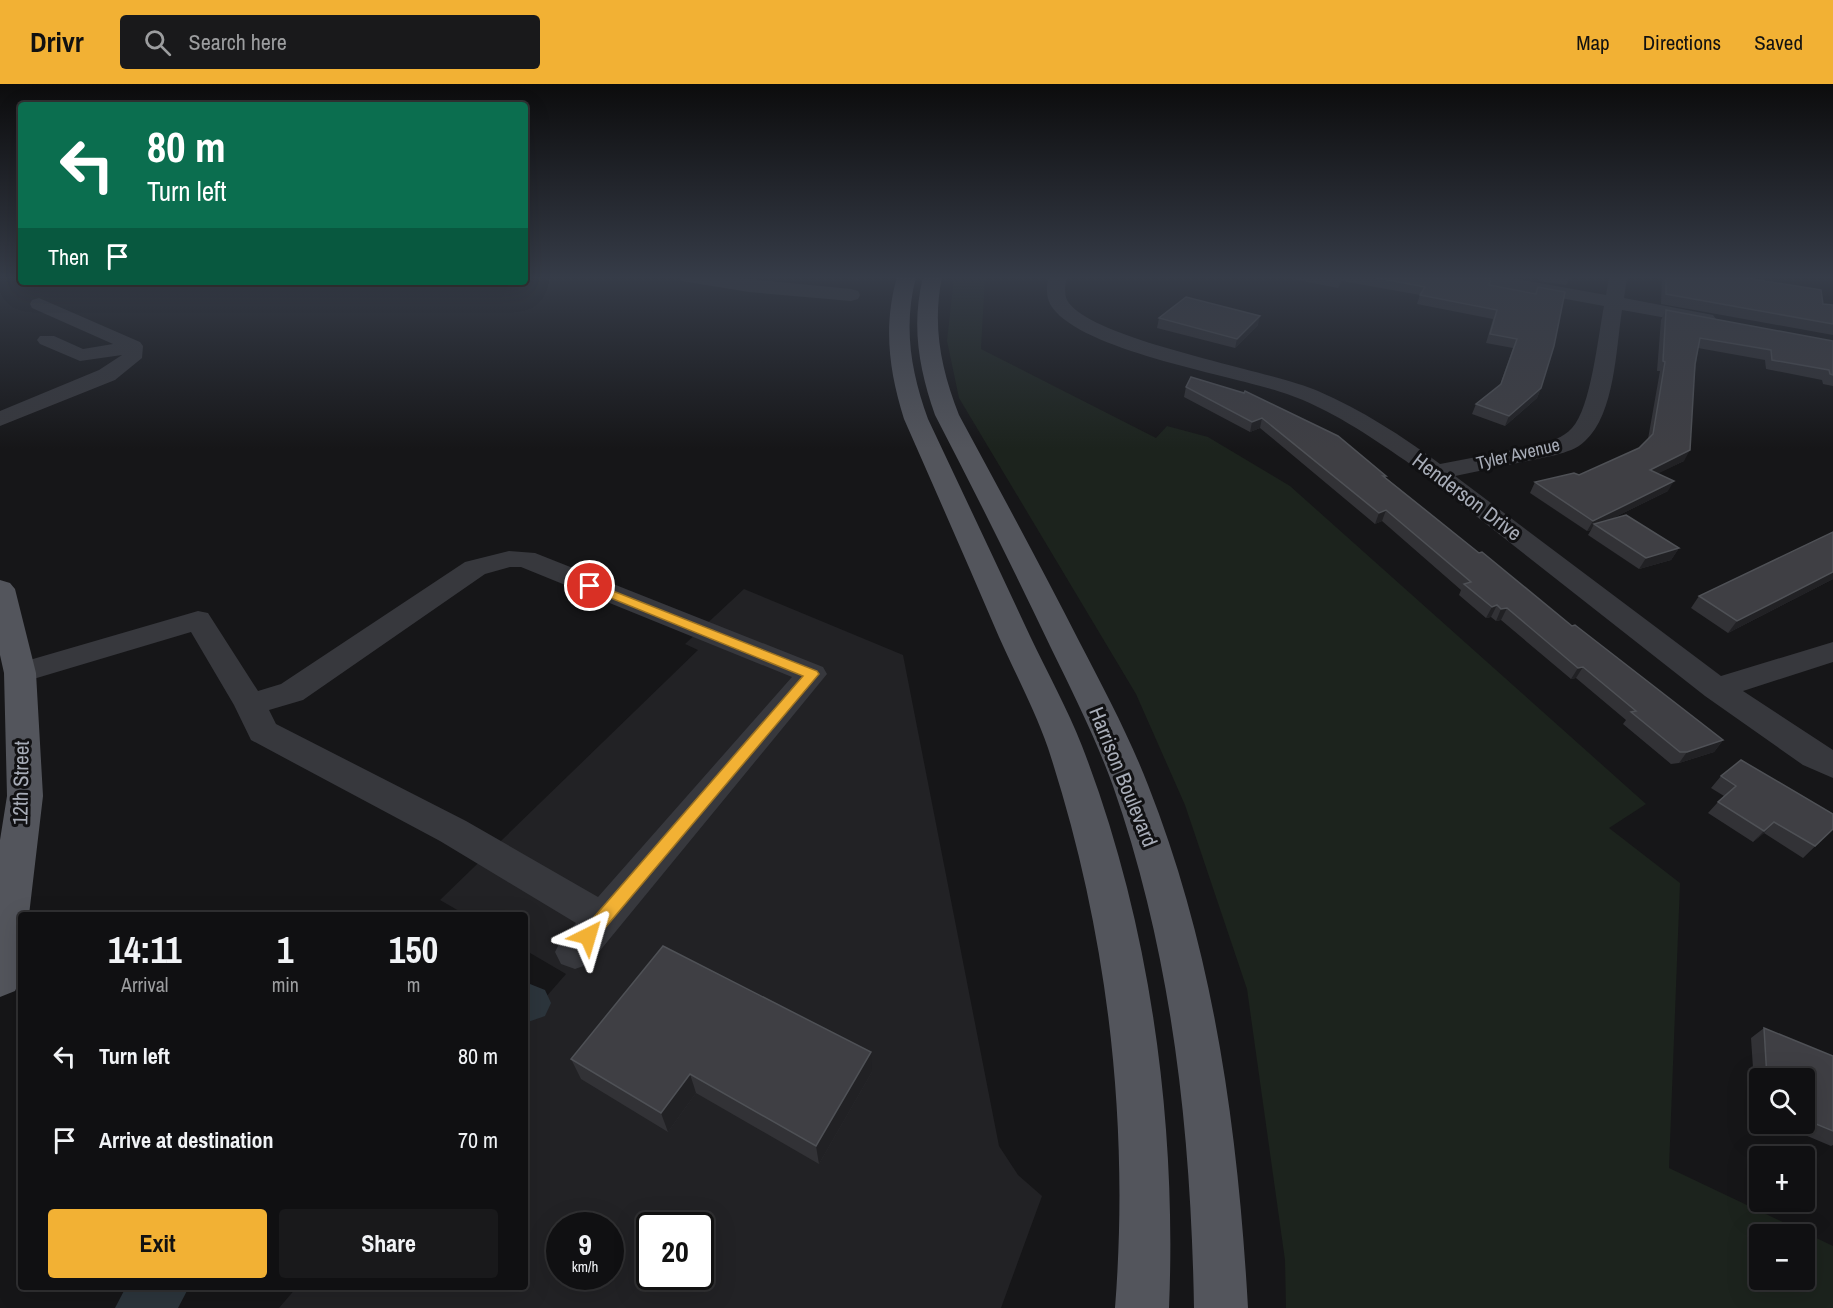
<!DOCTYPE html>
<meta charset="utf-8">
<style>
body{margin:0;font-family:"Archivo Narrow",sans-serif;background:#19191b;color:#f1f3f6;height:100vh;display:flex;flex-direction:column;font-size:22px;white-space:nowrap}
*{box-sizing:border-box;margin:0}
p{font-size:20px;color:#9c9d9f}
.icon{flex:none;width:33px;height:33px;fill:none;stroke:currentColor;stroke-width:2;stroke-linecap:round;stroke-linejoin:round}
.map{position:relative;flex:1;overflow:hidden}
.details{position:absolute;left:18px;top:828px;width:510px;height:378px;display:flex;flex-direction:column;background:#101012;border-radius:6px;box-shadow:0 6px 24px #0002,0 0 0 2px #303032}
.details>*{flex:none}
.banner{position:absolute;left:18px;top:18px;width:510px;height:183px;border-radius:6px;box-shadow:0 6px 24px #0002,0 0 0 2px #303032;background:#0b6e4f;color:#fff;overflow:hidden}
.tools{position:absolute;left:1749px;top:984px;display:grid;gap:12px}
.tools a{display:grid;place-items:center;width:66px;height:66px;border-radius:6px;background:#101012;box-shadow:0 6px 24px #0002,0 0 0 2px #303032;font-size:30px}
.speed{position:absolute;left:546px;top:1128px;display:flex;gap:12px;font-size:30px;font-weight:700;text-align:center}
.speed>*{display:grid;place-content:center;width:78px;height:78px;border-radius:50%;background:#101012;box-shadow:0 6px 24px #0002,0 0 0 2px #303032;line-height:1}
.speed small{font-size:15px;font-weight:400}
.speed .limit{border:3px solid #111;border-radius:9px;background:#fff;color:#111}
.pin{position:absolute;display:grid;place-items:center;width:51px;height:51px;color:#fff;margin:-26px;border:3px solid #fff;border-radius:50%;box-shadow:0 2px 6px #0007}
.me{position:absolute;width:66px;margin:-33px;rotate:40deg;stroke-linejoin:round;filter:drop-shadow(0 0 4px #0008)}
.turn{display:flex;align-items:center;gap:21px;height:126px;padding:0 30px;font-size:27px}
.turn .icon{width:78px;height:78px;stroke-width:2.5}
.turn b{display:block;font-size:42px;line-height:51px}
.then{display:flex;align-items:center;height:57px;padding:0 30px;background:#0003;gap:12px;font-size:22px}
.eta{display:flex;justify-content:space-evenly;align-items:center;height:102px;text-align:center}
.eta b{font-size:36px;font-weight:700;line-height:42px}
.action{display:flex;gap:12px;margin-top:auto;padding:12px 30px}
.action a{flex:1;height:69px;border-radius:6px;background:#f2b134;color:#111;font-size:24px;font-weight:700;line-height:69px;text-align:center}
.action a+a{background:#19191b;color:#f1f3f6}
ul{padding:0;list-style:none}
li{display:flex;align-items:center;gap:18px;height:84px;padding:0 30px}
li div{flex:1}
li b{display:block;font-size:22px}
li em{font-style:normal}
header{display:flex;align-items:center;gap:36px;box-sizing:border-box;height:84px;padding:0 30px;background:#f2b134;color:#111}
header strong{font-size:28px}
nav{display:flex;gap:33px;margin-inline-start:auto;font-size:21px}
.search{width:420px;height:54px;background:#19191b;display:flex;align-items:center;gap:15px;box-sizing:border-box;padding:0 21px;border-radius:6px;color:#9c9d9f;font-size:22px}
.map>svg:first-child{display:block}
.built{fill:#222225;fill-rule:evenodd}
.green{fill:#1c231d;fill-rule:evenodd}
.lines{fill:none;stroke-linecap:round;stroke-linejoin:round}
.canal{fill:#2c353c;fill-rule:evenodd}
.minor{fill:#37383d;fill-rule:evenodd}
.major{fill:#53555c;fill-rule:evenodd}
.wall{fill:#323236}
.shaded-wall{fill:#212124}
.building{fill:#3f3f44;stroke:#4f5156;stroke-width:1.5}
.route{fill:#f2b134;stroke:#9d7322;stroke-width:1.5}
.labels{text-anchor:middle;stroke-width:6;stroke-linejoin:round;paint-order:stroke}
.far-street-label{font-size:18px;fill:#a8adb8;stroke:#111113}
.street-label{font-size:21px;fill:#a8adb8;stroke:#111113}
</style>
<header>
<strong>Drivr</strong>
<div class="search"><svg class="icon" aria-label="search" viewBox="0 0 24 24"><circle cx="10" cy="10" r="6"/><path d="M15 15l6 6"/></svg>Search here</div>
<nav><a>Map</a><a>Directions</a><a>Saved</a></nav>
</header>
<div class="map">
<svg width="1833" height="1224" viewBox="0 0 1833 1224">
<rect width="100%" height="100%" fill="#161618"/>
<path class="built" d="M 744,505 L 903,571 L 999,1062 L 1018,1091 L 1042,1112 L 1001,1224 L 279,1224 L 297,1203 L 525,1203 L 525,937 L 566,890 L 525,866 L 525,831 L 466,831 L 440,816 L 698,566 L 685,560 ZM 560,1142 L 610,1142 L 610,1192 L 560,1192 ZM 650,1142 L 700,1142 L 700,1192 L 650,1192 Z"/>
<path class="green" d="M 954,193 L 985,193 L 981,265 L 1156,354 L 1167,342 L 1208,353 L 1290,402 L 1646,720 L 1609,744 L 1680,799 L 1669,1084 L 1833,1162 L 1833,1224 L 1286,1224 L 1285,1176 L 1247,905 L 1185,721 L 1136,610 L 959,314 L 947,257 ZM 1760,1150 L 1804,1150 L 1804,1196 L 1760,1196 Z"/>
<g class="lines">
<g class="canal">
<polygon points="530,900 545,906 551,919 545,932 525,939 525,901"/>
<polygon points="126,1203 189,1203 178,1224 115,1224"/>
</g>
<g class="minor">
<polygon points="679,193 728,193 851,205 858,207 860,211 858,215 851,217 749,208 688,198 682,197"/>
<path d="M 1049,193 L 1067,193 C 1065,200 1064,209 1067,216 C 1089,256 1270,286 1318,307 C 1362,326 1402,352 1440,380 L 1539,361 C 1551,357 1563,354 1572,344 C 1591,324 1598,252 1604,222 L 1473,198 L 1467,197 L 1464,193 L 1506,193 L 1606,211 L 1609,193 L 1627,193 L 1624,214 L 1713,231 L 1716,235 L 1713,239 L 1706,241 L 1622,226 C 1616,264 1615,330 1585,357 C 1577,365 1566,368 1556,371 L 1455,392 L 1721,592 L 1833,558 L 1833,578 L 1743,607 L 1833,666 L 1833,694 L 1803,681 L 1705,612 L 1406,377 C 1368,351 1330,325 1287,310 C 1234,291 1077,267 1050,220 C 1046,211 1046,202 1049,193 Z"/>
<polygon points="39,214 140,258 143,262 142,274 115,296 0,342 0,327 99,286 122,271 80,277 40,260 37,256 40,252 54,252 83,265 113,260 32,224 30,220 32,216"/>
<path d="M 509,467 L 535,469 L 823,583 L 827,590 L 589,880 L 575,885 L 561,880 L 555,868 L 561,856 L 576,839 L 440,757 L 251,656 L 234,621 L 191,548 L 20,599 L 9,596 L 5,589 L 9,582 L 198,527 L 208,529 L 258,607 L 281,600 L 465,478 ZM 510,483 L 521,483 L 792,593 L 598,813 L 466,737 L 276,640 L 269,626 L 303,616 L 485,490 Z"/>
</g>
<g class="major">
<path d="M 897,193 L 916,193 C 903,243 911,288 928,335 C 962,407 996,479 1030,552 C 1047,588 1067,624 1082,662 C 1150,837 1177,1037 1169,1224 L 1115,1224 C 1130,1035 1107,844 1048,664 C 1035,626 1015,589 999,553 C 968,480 936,408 904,335 C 889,287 883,242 897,193 Z"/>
<path d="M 923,193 L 942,193 C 932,242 941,285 959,331 C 1000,407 1041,482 1080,559 C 1104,605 1129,652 1148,701 C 1214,868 1238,1046 1248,1224 L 1194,1224 C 1191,1047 1172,871 1113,702 C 1096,655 1073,609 1051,564 C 1014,486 975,408 935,331 C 919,285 911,242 923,193 Z"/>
<polygon points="0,496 10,499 15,505 36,589 43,712 29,831 21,831 21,894 15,907 0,913 0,756 7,712 4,589 0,571"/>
</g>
</g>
<g class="wall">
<polygon points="843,193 861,193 859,196"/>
<polygon points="1283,193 1486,193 1489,201 1535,210 1538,203 1541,304 1537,314 1505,342 1472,330 1476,320 1500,301 1513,264 1486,259 1493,235 1417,220 1420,211 1342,197 1338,204"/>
<polygon points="1539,193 1570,193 1566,201 1538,197"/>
<polygon points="1662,193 1740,193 1823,220 1833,221 1833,251 1661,220"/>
<polygon points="1666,226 1833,257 1833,302 1823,300 1822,296 1766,285 1765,276 1698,264 1684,377 1658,389 1668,407 1611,435 1679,464 1671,476 1639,485 1588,451 1591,446 1587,447 1530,409 1535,398 1579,391 1639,364 1648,355 1660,287 1657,287 1661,236"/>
<polygon points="1159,234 1258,241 1235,264 1157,244"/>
<polygon points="1191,293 1386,392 1385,393 1479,469 1572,542 1723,656 1714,668 1679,679 1671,680 1623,640 1626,636 1576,594 1571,595 1501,536 1496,537 1491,533 1486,534 1459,511 1461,506 1382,437 1375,440 1260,344 1250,348 1184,313 1186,303"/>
<polygon points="1833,448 1833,495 1728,549 1691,524 1699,512"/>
<polygon points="1721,692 1833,745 1803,774 1764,749 1753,758 1708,729 1718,718 1724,712 1711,704"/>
<polygon points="1764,944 1833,972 1833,1061 1831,1062 1779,1040 1804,1040 1804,994 1760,994 1760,1031 1756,1029 1751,954"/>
<polygon points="571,975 872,988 819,1080 696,1009 668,1048 581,995"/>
</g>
<g class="shaded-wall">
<polygon points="1342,193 1343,193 1342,197 1338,204"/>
<polygon points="1260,232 1258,241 1235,264 1237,255"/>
<polygon points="1541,304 1537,314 1505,342 1509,332"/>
<polygon points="1262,334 1260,344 1250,348 1252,338"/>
<polygon points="1690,366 1684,377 1645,396 1650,386"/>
<polygon points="1674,397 1668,407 1597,442 1594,440 1591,446 1587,447 1593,437"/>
<polygon points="1386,426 1382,437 1375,440 1379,429"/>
<polygon points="1679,464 1671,476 1639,485 1646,474"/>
<polygon points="1833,488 1833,495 1728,549 1737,537"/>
<polygon points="1497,521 1491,533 1486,534 1492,523"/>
<polygon points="1507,524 1501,536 1496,537 1501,525"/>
<polygon points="1583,583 1576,594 1571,595 1578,584"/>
<polygon points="1723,656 1714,668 1679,679 1687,668"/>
<polygon points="1774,738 1764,749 1753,758 1764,747"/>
<polygon points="871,968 872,988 819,1080 816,1062"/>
<polygon points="690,990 696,1009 668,1048 661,1029"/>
</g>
<g class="building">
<polygon points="1373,193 1486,193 1491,194 1489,201 1536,210 1538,203 1565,208 1554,262 1541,304 1509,332 1476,320 1501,300 1517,255 1490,250 1497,226 1420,211 1425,203"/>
<polygon points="1666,193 1740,193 1821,206 1823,220 1833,221 1833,240 1666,210"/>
<polygon points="1186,213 1260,232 1237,255 1159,234"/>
<polygon points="1666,226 1833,257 1833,291 1830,290 1829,286 1772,276 1771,266 1700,254 1695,280 1690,366 1650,386 1674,397 1593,437 1535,398 1574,389 1579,391 1639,364 1653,350 1665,278 1663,277"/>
<polygon points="1191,293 1244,309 1245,307 1338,352 1386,392 1383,392 1479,469 1482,468 1572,542 1575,541 1723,656 1687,668 1680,668 1631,628 1636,627 1583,583 1578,584 1507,524 1501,525 1497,521 1492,523 1464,500 1471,498 1386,426 1379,429 1262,334 1252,338 1186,303"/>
<polygon points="1626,431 1679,464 1646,474 1594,440"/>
<polygon points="1833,448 1833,488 1737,537 1699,512"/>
<polygon points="1741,676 1833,730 1833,745 1815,762 1774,738 1764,747 1718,718 1736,702 1721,692"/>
<polygon points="663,862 871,968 816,1062 690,990 661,1029 571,975"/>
<polygon points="1764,944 1833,972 1833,1047 1804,1035 1804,994 1767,994"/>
</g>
<linearGradient id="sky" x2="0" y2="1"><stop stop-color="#0c0c0d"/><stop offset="0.53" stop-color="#363c48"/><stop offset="1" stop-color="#363c48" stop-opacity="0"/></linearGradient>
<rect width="1833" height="365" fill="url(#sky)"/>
<polygon class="route" points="590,498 817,587 819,590 594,857 588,859 582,857 580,852 582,847 803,592 586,504 586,499"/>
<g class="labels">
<g class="far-street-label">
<text transform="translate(1518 370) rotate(-13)" y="6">Tyler Avenue</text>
</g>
<g class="street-label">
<text transform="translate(1467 413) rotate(37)" y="7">Henderson Drive</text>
<text transform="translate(1123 693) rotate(68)" y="7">Harrison Boulevard</text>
<text transform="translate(21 699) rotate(-89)" y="7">12th Street</text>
</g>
</g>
</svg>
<div class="tools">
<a><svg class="icon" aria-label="search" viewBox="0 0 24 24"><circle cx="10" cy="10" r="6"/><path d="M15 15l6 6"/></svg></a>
<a>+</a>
<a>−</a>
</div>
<div class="speed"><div>9<small>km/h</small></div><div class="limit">20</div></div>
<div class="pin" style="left:590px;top:502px;background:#d93025"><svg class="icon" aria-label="arrive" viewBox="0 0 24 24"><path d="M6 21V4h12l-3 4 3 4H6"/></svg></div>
<svg class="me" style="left:588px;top:852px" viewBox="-20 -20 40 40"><path d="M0-17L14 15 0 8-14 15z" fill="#f2b134" stroke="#fff" stroke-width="4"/></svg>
<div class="banner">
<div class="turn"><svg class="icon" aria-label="left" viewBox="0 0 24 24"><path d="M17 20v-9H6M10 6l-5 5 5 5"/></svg><div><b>80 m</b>Turn left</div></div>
<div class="then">Then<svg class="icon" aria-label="arrive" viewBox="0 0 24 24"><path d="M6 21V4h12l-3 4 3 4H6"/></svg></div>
</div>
<section class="details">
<div class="eta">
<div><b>14:11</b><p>Arrival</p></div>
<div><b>1</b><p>min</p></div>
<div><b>150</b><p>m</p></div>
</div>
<ul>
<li><svg class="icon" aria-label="left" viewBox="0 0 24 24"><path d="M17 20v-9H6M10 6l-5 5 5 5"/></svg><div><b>Turn left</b></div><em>80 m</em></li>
<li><svg class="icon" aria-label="arrive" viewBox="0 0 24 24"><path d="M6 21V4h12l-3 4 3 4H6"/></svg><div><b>Arrive at destination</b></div><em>70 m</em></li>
</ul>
<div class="action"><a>Exit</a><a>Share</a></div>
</section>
</div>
